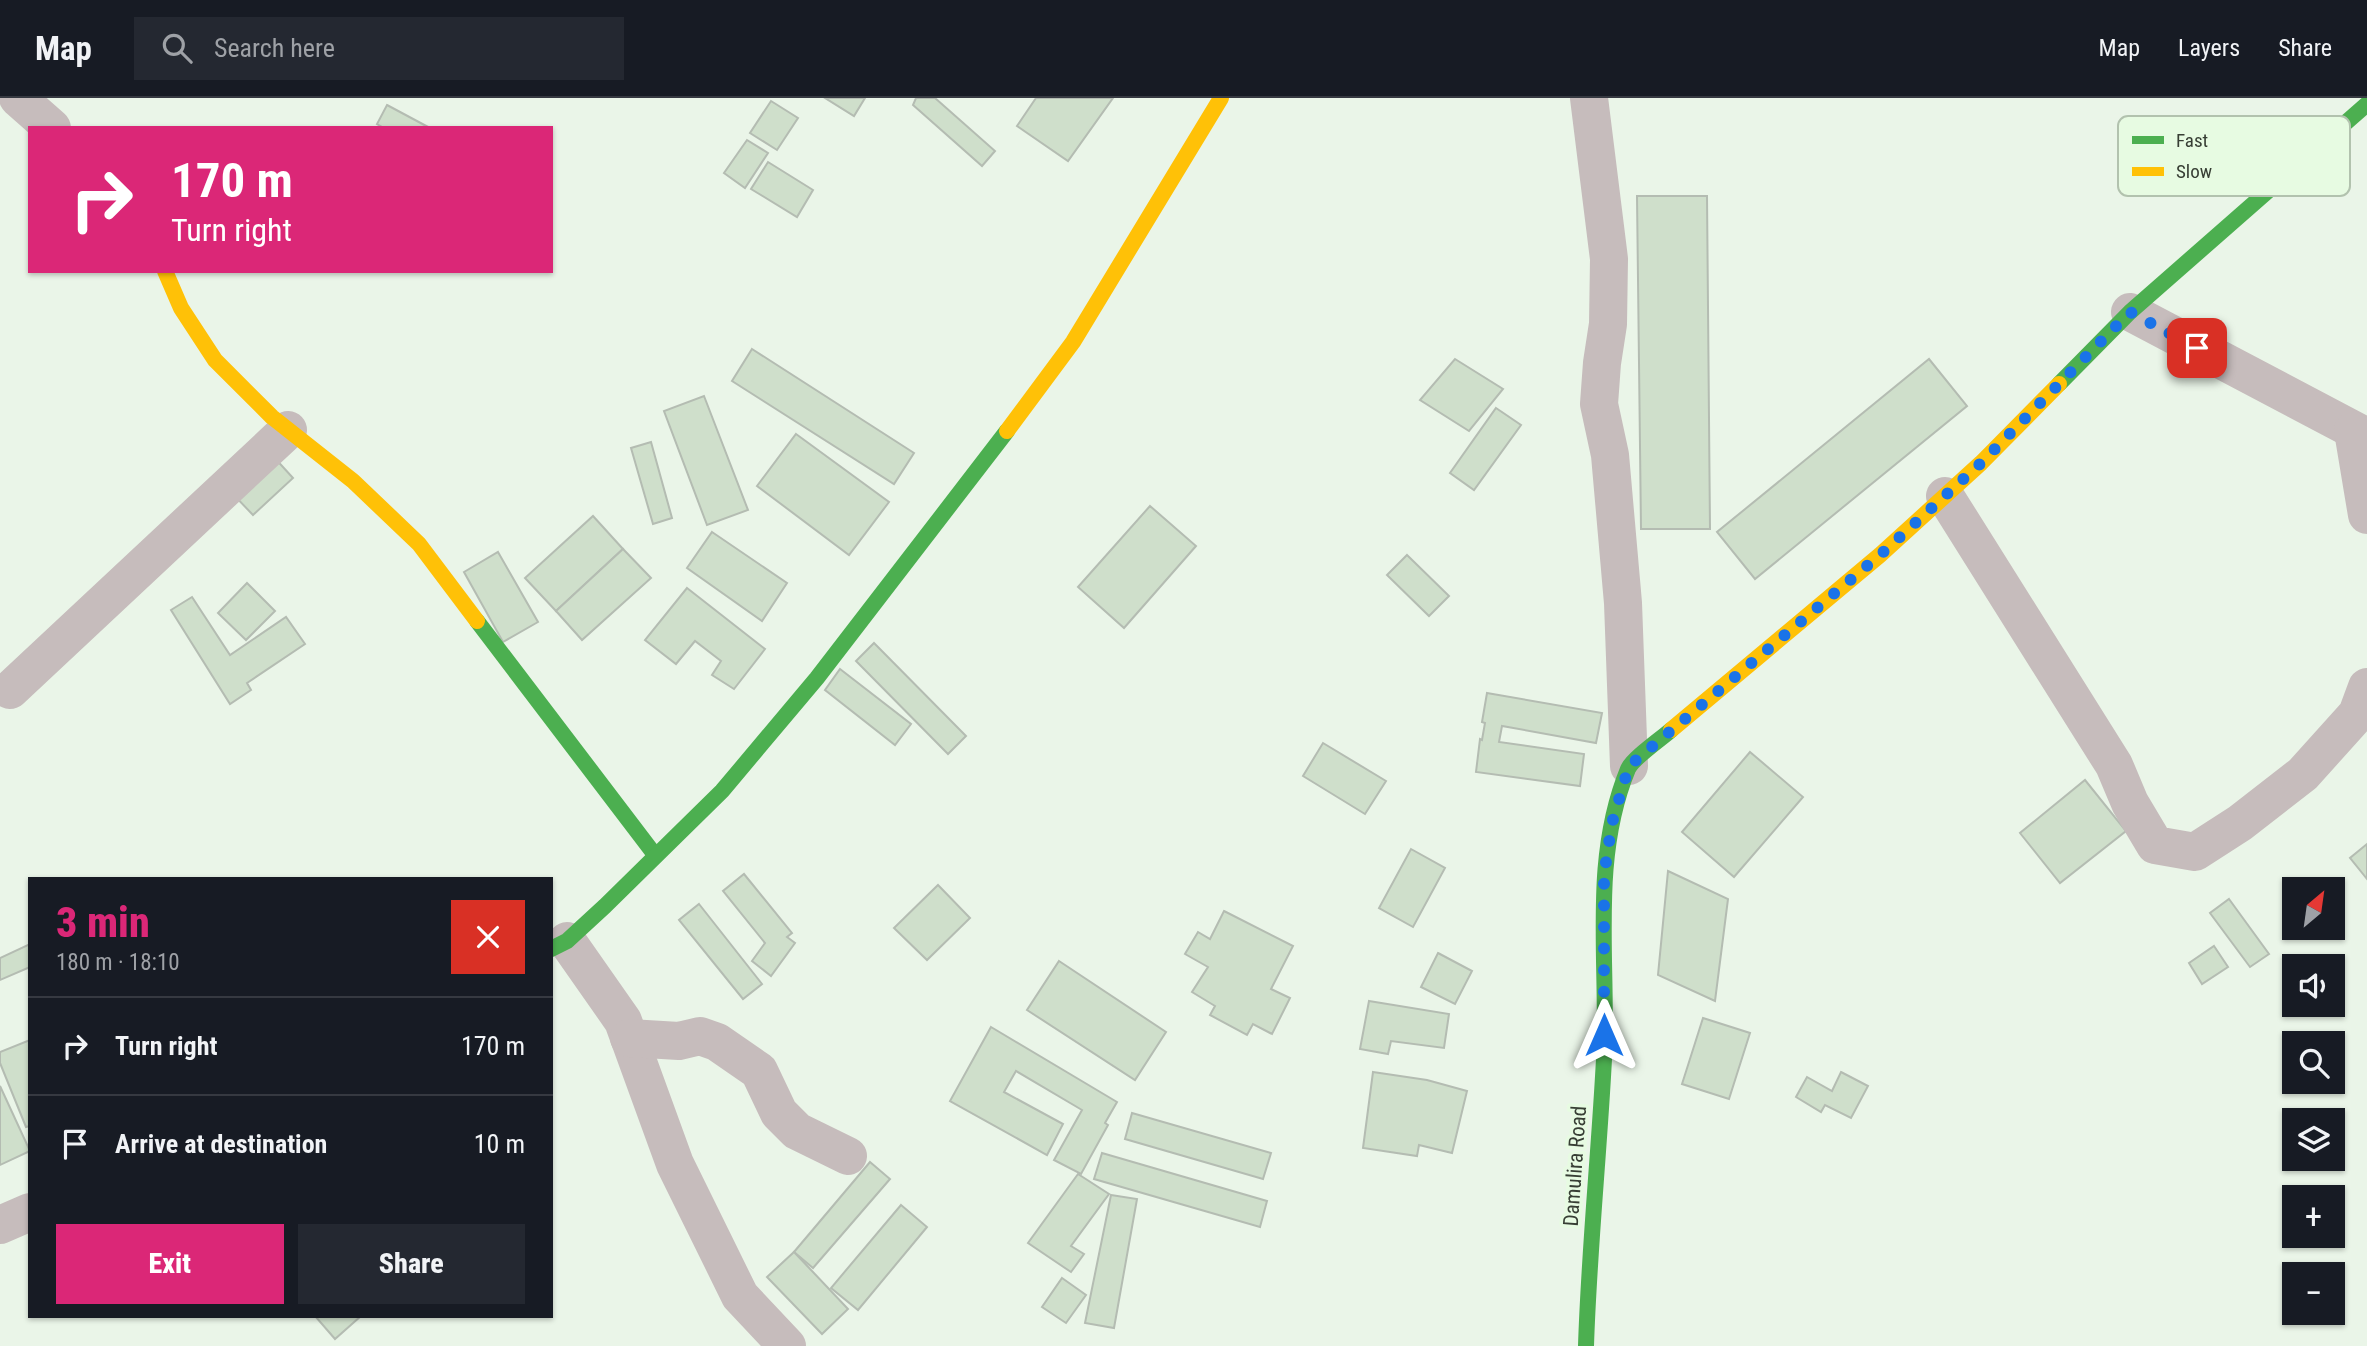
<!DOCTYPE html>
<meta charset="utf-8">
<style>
body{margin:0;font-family:"Roboto Condensed",sans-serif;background:#242831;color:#f1f3f6;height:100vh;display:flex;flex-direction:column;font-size:26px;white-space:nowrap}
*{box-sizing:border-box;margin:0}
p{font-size:23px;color:#9ea1a6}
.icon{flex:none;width:38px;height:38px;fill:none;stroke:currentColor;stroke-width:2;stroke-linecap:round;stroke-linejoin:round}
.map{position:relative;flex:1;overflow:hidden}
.details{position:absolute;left:28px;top:779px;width:525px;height:441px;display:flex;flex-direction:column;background:#171b24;border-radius:0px;box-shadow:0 2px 5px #0004}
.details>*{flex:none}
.banner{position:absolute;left:28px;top:28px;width:525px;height:147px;border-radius:0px;box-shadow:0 2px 5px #0004;background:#db2777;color:#fff;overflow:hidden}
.needle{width:46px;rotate:29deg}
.controls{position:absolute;left:2282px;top:779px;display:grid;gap:14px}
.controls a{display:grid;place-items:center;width:63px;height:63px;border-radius:0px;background:#171b24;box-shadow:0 2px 5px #0004;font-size:35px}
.pin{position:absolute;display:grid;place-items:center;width:60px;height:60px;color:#fff;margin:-30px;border-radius:14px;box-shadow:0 4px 10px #0006}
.me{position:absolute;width:77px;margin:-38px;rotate:0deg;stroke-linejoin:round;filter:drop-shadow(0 0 5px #0008)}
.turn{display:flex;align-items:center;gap:24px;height:147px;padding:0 28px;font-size:32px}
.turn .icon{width:91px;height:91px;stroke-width:2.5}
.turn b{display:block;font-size:49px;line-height:60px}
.round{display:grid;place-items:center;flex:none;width:74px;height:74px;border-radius:0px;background:#242831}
.headline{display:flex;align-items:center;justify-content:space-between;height:119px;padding:0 28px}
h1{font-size:42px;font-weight:800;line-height:52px;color:#db2777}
.cta{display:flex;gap:14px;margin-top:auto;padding:14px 28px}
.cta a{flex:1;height:80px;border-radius:0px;background:#db2777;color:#fff;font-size:28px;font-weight:800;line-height:80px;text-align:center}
.cta a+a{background:#242831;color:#f1f3f6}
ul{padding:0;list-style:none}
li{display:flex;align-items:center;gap:21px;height:98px;padding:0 28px;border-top:2px solid #363941}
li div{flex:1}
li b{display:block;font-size:26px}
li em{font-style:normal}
header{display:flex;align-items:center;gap:42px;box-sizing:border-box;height:98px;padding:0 35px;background:#171b24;border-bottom:2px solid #363941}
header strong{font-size:33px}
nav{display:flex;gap:38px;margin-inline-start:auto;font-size:24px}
.search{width:490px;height:63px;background:#242831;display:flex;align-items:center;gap:18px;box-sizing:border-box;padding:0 24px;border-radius:0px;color:#9ea1a6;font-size:26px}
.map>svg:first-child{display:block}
.building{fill:#cfdfcb;stroke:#b4bcb2;stroke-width:2}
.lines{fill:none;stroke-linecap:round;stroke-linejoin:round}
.street{stroke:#c6bcbc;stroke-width:38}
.fast{stroke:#4caf50;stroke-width:16}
.slow{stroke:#ffc107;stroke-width:16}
.route{stroke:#1a73e8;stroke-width:12;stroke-dasharray:0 21.6}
.labels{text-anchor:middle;stroke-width:7;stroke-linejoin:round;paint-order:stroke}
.street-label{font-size:21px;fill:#373e34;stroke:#e7fbe2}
.key{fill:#e7fbe2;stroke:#b2c2ae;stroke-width:2}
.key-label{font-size:19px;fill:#373e34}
</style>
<header>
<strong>Map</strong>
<div class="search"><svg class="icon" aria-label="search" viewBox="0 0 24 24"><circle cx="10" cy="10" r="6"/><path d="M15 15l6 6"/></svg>Search here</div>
<nav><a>Map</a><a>Layers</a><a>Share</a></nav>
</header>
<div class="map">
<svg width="2367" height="1248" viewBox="0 0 2367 1248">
<rect width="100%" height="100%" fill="#eaf5e8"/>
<g class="building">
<polygon points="825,0 865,0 854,18"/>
<polygon points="916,0 935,0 995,53 982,68 913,7"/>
<polygon points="1036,0 1113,0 1068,63 1017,28"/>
<polygon points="771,3 798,20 777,52 750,35"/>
<polygon points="387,7 430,30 384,30 377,26"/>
<polygon points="747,42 768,55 745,90 724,75"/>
<polygon points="768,64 813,92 797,119 751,91"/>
<polygon points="1637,98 1707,98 1710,431 1641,431"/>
<polygon points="752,251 914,355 894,386 732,283"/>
<polygon points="1455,261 1503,291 1469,333 1420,302"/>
<polygon points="1929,261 1967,308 1755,481 1717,434"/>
<polygon points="704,298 748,412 707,427 664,313"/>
<polygon points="1496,310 1521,327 1474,392 1450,375"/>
<polygon points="796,336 889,404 849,457 757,388"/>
<polygon points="651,344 672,420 653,426 631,350"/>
<polygon points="272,357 293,380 253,417 231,394"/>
<polygon points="1150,408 1196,448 1124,530 1078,489"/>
<polygon points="593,418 623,451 556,513 525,480"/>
<polygon points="712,434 787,485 762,523 687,470"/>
<polygon points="623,451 651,480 582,542 556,513"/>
<polygon points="498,454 538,524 503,544 464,474"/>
<polygon points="1407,457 1449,498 1429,518 1387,477"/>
<polygon points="247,485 275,513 246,542 218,515"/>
<polygon points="687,490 765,551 734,591 712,577 721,563 695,543 676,566 645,542"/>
<polygon points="192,499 230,557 286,519 305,546 247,585 251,592 230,606 171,512"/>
<polygon points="874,545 966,638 948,656 856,563"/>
<polygon points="840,571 911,626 895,647 825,592"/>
<polygon points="1487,595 1602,615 1596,645 1502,628 1499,644 1584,656 1580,688 1476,674 1480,641 1482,642 1485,625 1482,624"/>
<polygon points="1323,645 1386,683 1365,716 1303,678"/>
<polygon points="1750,654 1803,699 1734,779 1682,734"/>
<polygon points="2085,682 2126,733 2060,785 2020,735"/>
<polygon points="2367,746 2367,781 2350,760"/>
<polygon points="1411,751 1445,770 1413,829 1379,810"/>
<polygon points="1668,773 1728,801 1715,903 1658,877"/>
<polygon points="744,776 792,835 787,839 795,845 771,878 752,863 765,845 723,793"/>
<polygon points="938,787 970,820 927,862 894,830"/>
<polygon points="2229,801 2269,856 2250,869 2210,815"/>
<polygon points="699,806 762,886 743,901 679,822"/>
<polygon points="1224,813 1293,848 1271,891 1290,900 1272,936 1253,926 1247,937 1210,917 1215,908 1192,894 1208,869 1185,856 1198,834 1210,841"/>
<polygon points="30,846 30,869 0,882 0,860"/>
<polygon points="2214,848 2228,869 2202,886 2189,865"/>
<polygon points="1438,855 1472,873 1455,906 1421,889"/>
<polygon points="1059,863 1166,934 1135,982 1027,912"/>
<polygon points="1369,903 1449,916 1444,950 1391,943 1388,956 1360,951"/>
<polygon points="1703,920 1750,935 1729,1001 1682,986"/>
<polygon points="991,929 1117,1004 1105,1025 1108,1027 1081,1076 1054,1062 1082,1012 1016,973 1004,994 1063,1026 1047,1057 950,1003"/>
<polygon points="30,942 30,1028 26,1029 0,965 0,954"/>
<polygon points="1373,974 1427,982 1467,993 1452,1055 1419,1047 1417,1058 1363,1050"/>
<polygon points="1841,974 1868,988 1851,1020 1825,1007 1821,1014 1796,999 1807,979 1832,993"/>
<polygon points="0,988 30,1053 0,1067"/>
<polygon points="1132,1015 1271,1055 1263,1081 1125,1041"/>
<polygon points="1102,1055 1267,1103 1260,1129 1094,1081"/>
<polygon points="870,1064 890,1081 813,1170 794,1154"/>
<polygon points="1078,1076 1109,1096 1071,1148 1084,1156 1071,1174 1028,1145"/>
<polygon points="1111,1097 1137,1101 1114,1230 1085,1225"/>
<polygon points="901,1107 927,1129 858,1212 831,1190"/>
<polygon points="794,1154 848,1211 822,1236 767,1179"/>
<polygon points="1062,1180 1086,1197 1066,1225 1042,1209"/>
<polygon points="315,1218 361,1218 335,1241"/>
</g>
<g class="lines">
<g class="street">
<polyline points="18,0 52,30"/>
<polyline points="1589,0 1609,161 1608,226 1602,265 1599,306 1610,357 1623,505 1629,668"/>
<polyline points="2130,214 2367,339"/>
<polyline points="2353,333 2367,417"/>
<polyline points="1945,398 2114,667 2130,705 2155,747 2195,754 2240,725 2303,676 2357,616 2367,589"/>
<polyline points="10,592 288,332"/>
<polyline points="567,843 623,923 675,1066 740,1198 787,1248"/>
<polyline points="629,940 679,943 700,938 717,944 759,973 779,1015 797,1033 848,1058"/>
<polyline points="0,1127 30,1114"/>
</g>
<g class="fast">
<polyline points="2059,286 2130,214 2367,6"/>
<polyline points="477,523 655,757"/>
<polyline points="551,851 567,843 605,808 722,693 817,580 1007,333"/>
<path d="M 1586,1248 C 1589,1152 1599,1057 1604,961 C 1609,865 1590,763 1628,671 C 1633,660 1661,641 1671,632"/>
</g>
<g class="slow">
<polyline points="165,173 181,210 215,262 272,319 353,383 419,446 477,523"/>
<polyline points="1007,333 1073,244 1221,0"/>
<polyline points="1671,632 1880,457 1981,365 2059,286"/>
</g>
</g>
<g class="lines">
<polyline class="route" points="1604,937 1604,777 1612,725 1629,668 1880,457 1981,365 2130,214 2197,250"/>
</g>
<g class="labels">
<g class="street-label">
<text transform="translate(1575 1068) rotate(-86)" y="7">Damulira Road</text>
</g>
</g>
<rect x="2118" y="18" width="232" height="80" rx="10" class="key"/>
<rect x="2132" y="38" width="32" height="8" fill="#4caf50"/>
<rect x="2132" y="69" width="32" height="9" fill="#ffc107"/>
<g class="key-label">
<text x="2176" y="49">Fast</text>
<text x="2176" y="80">Slow</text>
</g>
</svg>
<div class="controls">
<a><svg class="needle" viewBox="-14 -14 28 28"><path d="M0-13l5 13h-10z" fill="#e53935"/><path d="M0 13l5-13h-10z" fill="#9ea1a6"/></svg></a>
<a><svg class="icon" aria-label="sound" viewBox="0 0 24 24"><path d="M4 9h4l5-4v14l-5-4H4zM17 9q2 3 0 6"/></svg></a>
<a><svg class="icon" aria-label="search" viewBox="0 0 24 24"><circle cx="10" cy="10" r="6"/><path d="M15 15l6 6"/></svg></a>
<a><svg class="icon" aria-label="layers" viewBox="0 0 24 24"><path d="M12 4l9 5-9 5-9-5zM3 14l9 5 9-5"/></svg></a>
<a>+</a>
<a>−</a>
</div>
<div class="pin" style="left:2197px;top:250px;background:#d93025"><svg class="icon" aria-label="arrive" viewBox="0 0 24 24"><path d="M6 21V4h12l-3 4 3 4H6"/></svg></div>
<svg class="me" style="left:1604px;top:937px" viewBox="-20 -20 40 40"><path d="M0-17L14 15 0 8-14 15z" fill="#1a73e8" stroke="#fff" stroke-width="4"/></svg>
<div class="banner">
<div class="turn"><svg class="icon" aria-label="right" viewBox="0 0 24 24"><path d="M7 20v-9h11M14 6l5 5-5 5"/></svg><div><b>170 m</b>Turn right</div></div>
</div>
<section class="details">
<div class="headline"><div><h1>3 min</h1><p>180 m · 18:10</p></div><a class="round" style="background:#d93025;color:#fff"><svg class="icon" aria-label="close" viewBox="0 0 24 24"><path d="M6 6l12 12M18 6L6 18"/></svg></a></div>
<ul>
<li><svg class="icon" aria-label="right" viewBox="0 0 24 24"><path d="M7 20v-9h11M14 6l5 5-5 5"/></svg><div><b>Turn right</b></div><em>170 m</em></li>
<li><svg class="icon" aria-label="arrive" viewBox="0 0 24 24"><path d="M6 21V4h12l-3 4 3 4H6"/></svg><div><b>Arrive at destination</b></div><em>10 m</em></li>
</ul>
<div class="cta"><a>Exit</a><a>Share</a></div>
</section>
</div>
